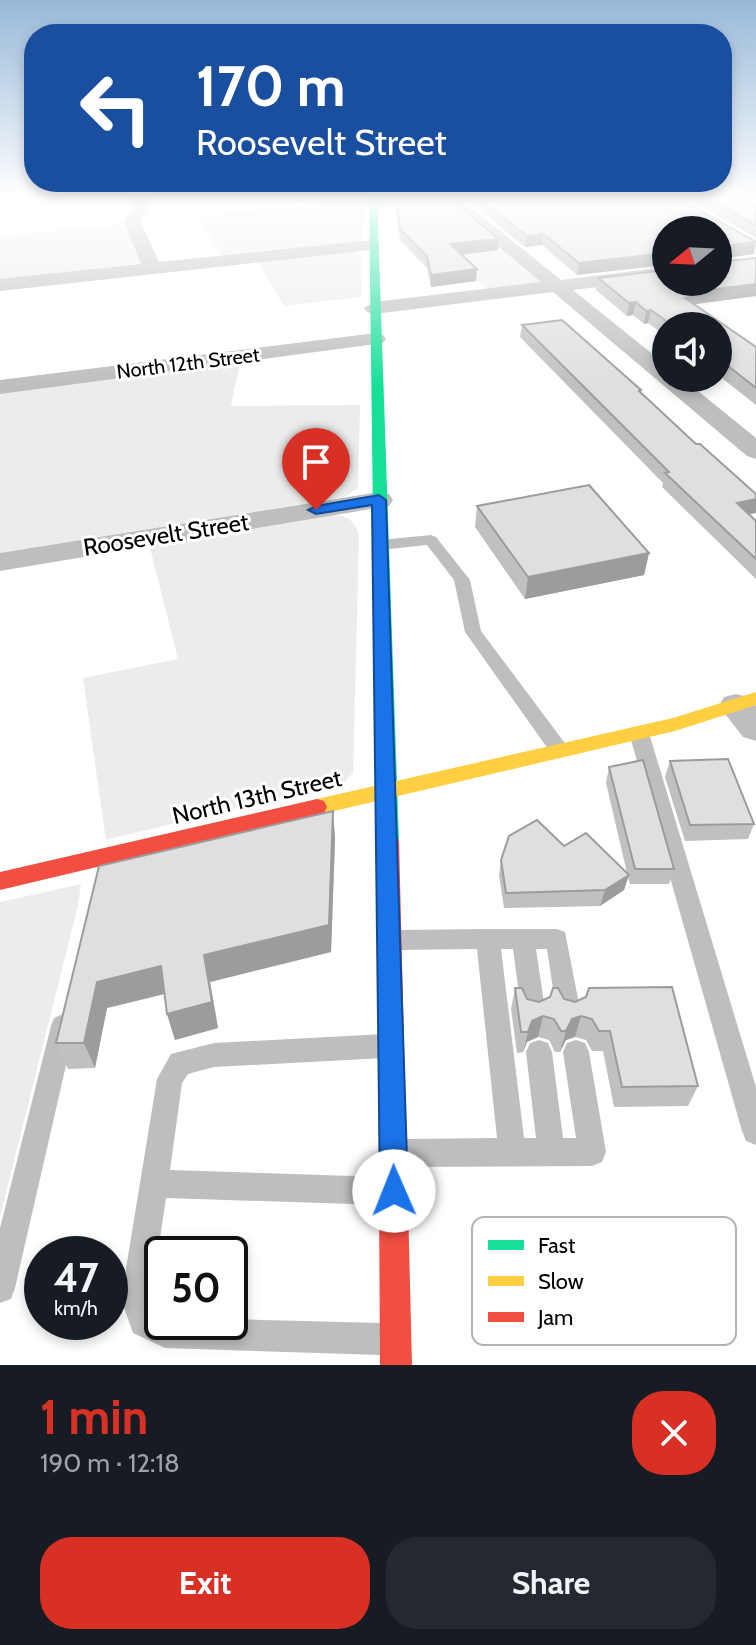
<!DOCTYPE html>
<meta charset="utf-8">
<style>
body{margin:0;font-family:Cabin,sans-serif;background:#242831;color:#f1f3f6;height:100vh;display:flex;flex-direction:column;font-size:30px;white-space:nowrap}
*{box-sizing:border-box;margin:0}
p{font-size:26px;color:#9ea1a6}
.icon{flex:none;width:44px;height:44px;fill:none;stroke:currentColor;stroke-width:2;stroke-linecap:round;stroke-linejoin:round}
.map{position:relative;height:1365px;overflow:hidden}
.details{display:flex;flex-direction:column;background:#171b24;flex:1}
.details>*{flex:none}
.hud{position:absolute;left:24px;top:24px;width:708px;height:168px;border-radius:32px;box-shadow:0 4px 12px #0003;background:#1a4fa0;color:#fff;overflow:hidden}
.needle{width:52px;rotate:252deg}
.buttons{position:absolute;left:652px;top:216px;display:grid;gap:16px}
.buttons a{display:grid;place-items:center;width:80px;height:80px;border-radius:50%;background:#171b24;box-shadow:0 4px 12px #0003;font-size:40px}
.speed{position:absolute;left:24px;top:1236px;display:flex;gap:16px;font-size:40px;font-weight:700;text-align:center}
.speed>*{display:grid;place-content:center;width:104px;height:104px;border-radius:50%;background:#171b24;box-shadow:0 4px 12px #0003;line-height:1}
.speed small{font-size:20px;font-weight:400}
.speed .limit{border:4px solid #111;border-radius:12px;background:#fff;color:#111}
.pin{position:absolute;display:grid;place-items:center;width:68px;height:68px;color:#fff;margin:-82px -34px;border-radius:50% 50% 50% 0;rotate:-45deg;box-shadow:0 0 8px #0007}
.pin .icon{rotate:45deg}
.me{position:absolute;width:88px;margin:-44px;rotate:359deg;stroke-linejoin:round;filter:drop-shadow(0 0 6px #0008)}
.turn{display:flex;align-items:center;gap:28px;height:168px;padding:0 40px;font-size:36px}
.turn .icon{width:104px;height:104px;stroke-width:2.5}
.turn b{display:block;font-size:56px;line-height:68px}
.round{display:grid;place-items:center;flex:none;width:84px;height:84px;border-radius:32px;background:#242831}
.overview{display:flex;align-items:center;justify-content:space-between;height:136px;padding:0 40px}
h1{font-size:48px;font-weight:800;line-height:60px;color:#d93025}
.action{display:flex;gap:16px;margin-top:auto;padding:16px 40px}
.action a{flex:1;height:92px;border-radius:32px;background:#d93025;color:#fff;font-size:32px;font-weight:800;line-height:92px;text-align:center}
.action a+a{background:#242831;color:#f1f3f6}
.map>svg:first-child{display:block}
.green{fill:#ececec}
.lines{fill:none;stroke-linecap:round;stroke-linejoin:round}
.lane{fill:#bebebe;fill-rule:evenodd}
.street{fill:#bebebe;fill-rule:evenodd}
.fast{fill:#16e098;fill-rule:evenodd}
.slow{fill:#ffcf43;fill-rule:evenodd}
.jam{fill:#f24e42;fill-rule:evenodd}
.wall{fill:#c0c0c0}
.shaded-wall{fill:#9c9c9c}
.building{fill:#dfdfdf;stroke:#9c9c9c;stroke-width:2}
.route{fill:#1a73e8;stroke:#114b97;stroke-width:2}
.labels{text-anchor:middle;stroke-width:6;stroke-linejoin:round;paint-order:stroke}
.far-street-label{font-size:20px;fill:#000;stroke:#fff}
.street-label{font-size:24px;fill:#000;stroke:#fff}
.key{fill:#fff;stroke:#b2b2b2;stroke-width:2}
.key-label{font-size:22px;fill:#000}
</style>
<div class="map">
<svg width="756" height="1365" viewBox="0 0 756 1365">
<rect width="100%" height="100%" fill="#fff"/>
<g class="green">
<polygon points="364,200 361,241 358,243 222,257 198,216"/>
<polygon points="126,224 141,263 0,281 0,236"/>
<polygon points="504,250 540,280 538,283 488,290 451,256"/>
<polygon points="347,251 361,254 362,297 284,306 257,261"/>
<polygon points="240,363 231,406 360,405 358,488 344,497 0,553 0,393"/>
<path d="M 327,515 C 345,515 353,517 359,535 L 353,773 L 344,782 L 106,840 L 83,678 L 178,659 L 149,544 Z"/>
<polygon points="81,884 78,905 0,1217 0,902"/>
</g>
<g class="lines">
<g class="lane">
<polygon points="431,535 436,537 470,580 481,631 567,746 570,751 567,756 553,756 465,632 454,580 427,545 380,550 372,545 380,540"/>
<polygon points="639,726 646,728 649,733 756,1087 756,1145 746,1141 742,1131 629,733 632,728"/>
<polygon points="488,929 557,929 565,932 580,1009 577,1017 568,1020 559,1017 556,1009 547,949 536,949 545,1009 542,1017 533,1020 524,1017 521,1009 513,949 501,949 524,1138 536,1138 526,1052 530,1043 539,1040 548,1043 552,1052 563,1138 576,1138 563,1052 567,1043 576,1040 585,1043 589,1052 606,1152 602,1162 592,1166 404,1167 394,1163 390,1153 394,1143 404,1139 497,1138 477,949 397,950 389,947 385,940 389,933 397,930"/>
<polygon points="63,1014 72,1018 75,1026 15,1288 11,1299 0,1303 0,1228 51,1026 54,1018"/>
<polygon points="384,1034 393,1037 397,1046 393,1055 384,1058 214,1067 188,1074 182,1083 170,1170 383,1177 393,1181 397,1191 393,1201 383,1205 166,1198 151,1299 156,1311 162,1314 162,1322 230,1322 230,1319 381,1323 392,1328 397,1339 392,1350 381,1355 165,1348 133,1333 121,1299 157,1079 171,1054 214,1043"/>
</g>
<g class="street">
<polygon points="138,195 154,195 140,221 159,262 372,240 381,245 372,250 0,291 0,279 141,264 124,221"/>
<polygon points="437,195 457,196 561,280 666,267 666,279 573,290 666,365 666,378 682,378 756,438 756,459 747,456 553,292 374,314 367,312 364,308 374,302 541,282 447,204 373,209 365,204 373,199"/>
<polygon points="376,333 383,335 386,339 383,343 0,394 0,380"/>
<polygon points="379,492 389,494 393,500 389,506 0,571 0,553"/>
<polygon points="736,694 748,697 756,706 756,741 743,737 719,706 724,697"/>
</g>
<polygon class="fast" points="369,195 377,195 399,840 395,846 388,848 381,846 377,840"/>
<polygon class="slow" points="756,692 756,705 675,731 317,815 310,813 307,807 310,801 317,799 673,718"/>
<g class="jam">
<polygon points="317,799 324,801 327,807 324,813 0,890 0,872"/>
<polygon points="388,832 395,834 399,840 412,1365 380,1365 377,840 381,834"/>
</g>
</g>
<g class="wall">
<polygon points="461,195 672,195 754,254 719,259 719,262 756,258 756,296 695,304 756,347 756,405 718,375 718,326 666,326 666,336 648,323 644,324 633,315 627,316 596,290 598,278 666,282 718,230 577,275 542,245 525,247"/>
<polygon points="682,195 756,195 756,238"/>
<polygon points="396,200 498,250 461,255 477,269 476,281 431,287 427,268 400,240 396,211"/>
<polygon points="522,325 641,393 756,521 756,579 662,487 663,483 520,337"/>
<polygon points="477,506 649,553 644,575 525,599 475,527"/>
<polygon points="670,761 754,824 748,839 685,841 665,777"/>
<polygon points="609,767 674,869 669,884 630,884 628,877 624,890 600,906 504,908 499,875 501,860 564,846 627,873 606,783"/>
<polygon points="333,811 335,839 331,952 210,982 218,1028 175,1040 167,1014 165,994 107,1008 95,1068 68,1069 56,1043"/>
<polygon points="515,988 527,999 539,1002 564,999 698,1086 688,1106 614,1107 603,1051 592,1051 586,1040 575,1037 566,1040 560,1052 555,1052 549,1040 538,1037 527,1042 523,1052 517,1053 511,1009"/>
</g>
<g class="shaded-wall">
<polygon points="543,234 542,245 525,247 527,236"/>
<polygon points="499,239 498,250 450,256 450,244"/>
<polygon points="756,243 754,254 718,259 720,247"/>
<polygon points="666,253 666,265 577,275 579,263"/>
<polygon points="477,269 476,281 431,287 431,275"/>
<polygon points="756,284 756,296 689,305 685,293"/>
<polygon points="636,302 633,315 627,316 629,303"/>
<polygon points="651,310 648,323 644,324 646,311"/>
<polygon points="756,499 756,513 732,518 737,503"/>
<polygon points="649,553 644,575 525,599 528,577"/>
<polygon points="333,811 335,839 331,952 210,982 218,1028 175,1040 167,1014 204,955"/>
<polygon points="629,875 624,890 600,906 605,890"/>
<polygon points="161,966 168,993 107,1008 95,1068 84,1043 97,982"/>
<polygon points="543,1016 538,1037 527,1042 523,1052 528,1032 532,1021"/>
<polygon points="581,1016 575,1037 566,1040 560,1052 566,1031 572,1019"/>
</g>
<g class="building">
<polygon points="475,195 672,195 756,242 720,247 719,262 756,258 756,284 685,293 690,297 685,298 756,347 756,388 718,358 718,326 673,326 651,310 646,311 636,302 629,303 598,278 666,270 666,282 718,282 718,230 666,230 666,253 579,263 543,234 527,236"/>
<polygon points="703,195 756,195 756,225"/>
<polygon points="446,196 499,239 450,244 477,269 431,275 427,256 400,229 396,200"/>
<polygon points="562,320 641,390 639,391 696,444 700,444 756,494 756,499 737,503 756,521 756,559 665,473 669,472 522,325"/>
<polygon points="589,485 649,553 528,577 477,506"/>
<polygon points="728,759 754,824 690,825 670,761"/>
<polygon points="643,760 674,869 635,869 609,767"/>
<polygon points="333,811 329,925 204,955 212,1002 167,1014 161,966 97,982 84,1043 56,1043 99,866"/>
<polygon points="537,820 564,846 586,833 629,875 605,890 506,893 501,860 509,836"/>
<polygon points="672,987 698,1086 622,1087 610,1031 599,1031 592,1019 581,1016 572,1019 566,1031 561,1031 554,1019 543,1016 532,1021 528,1032 521,1032 515,988 522,988 527,999 539,1002 550,997 553,988 558,988 564,999 575,1002 586,997 589,988"/>
</g>
<linearGradient id="sky" x2="0" y2="1"><stop stop-color="#97b8d8"/><stop offset="0.51" stop-color="#fff"/><stop offset="1" stop-color="#fff" stop-opacity="0"/></linearGradient>
<rect width="756" height="386" fill="url(#sky)"/>
<polygon class="route" points="379,495 386,500 408,1191 404,1201 394,1205 384,1201 380,1191 372,505 316,514 308,510 316,506"/>
<g class="labels">
<g class="far-street-label">
<text transform="translate(188 363) rotate(-7)" y="7">North 12th Street</text>
</g>
<g class="street-label">
<text transform="translate(166 535) rotate(-9)" y="8">Roosevelt Street</text>
<text transform="translate(257 797) rotate(-13)" y="8">North 13th Street</text>
</g>
</g>
<rect x="472" y="1217" width="264" height="128" rx="12" class="key"/>
<rect x="488" y="1240" width="36" height="10" fill="#16e098"/>
<rect x="488" y="1276" width="36" height="10" fill="#ffcf43"/>
<rect x="488" y="1312" width="36" height="10" fill="#f24e42"/>
<g class="key-label">
<text x="538" y="1253">Fast</text>
<text x="538" y="1289">Slow</text>
<text x="538" y="1325">Jam</text>
</g>
</svg>
<div class="buttons">
<a><svg class="needle" viewBox="-14 -14 28 28"><path d="M0-13l5 13h-10z" fill="#e53935"/><path d="M0 13l5-13h-10z" fill="#9ea1a6"/></svg></a>
<a><svg class="icon" aria-label="sound" viewBox="0 0 24 24"><path d="M4 9h4l5-4v14l-5-4H4zM17 9q2 3 0 6"/></svg></a>
</div>
<div class="speed"><div>47<small>km/h</small></div><div class="limit">50</div></div>
<div class="pin" style="left:316px;top:510px;background:#d93025"><svg class="icon" aria-label="arrive" viewBox="0 0 24 24"><path d="M6 21V4h12l-3 4 3 4H6"/></svg></div>
<svg class="me" style="left:394px;top:1191px" viewBox="-20 -20 40 40"><circle r="19" fill="#fff"/><path d="M0-13L10 11 0 6-10 11z" fill="#1a73e8"/></svg>
<div class="hud">
<div class="turn"><svg class="icon" aria-label="left" viewBox="0 0 24 24"><path d="M17 20v-9H6M10 6l-5 5 5 5"/></svg><div><b>170 m</b>Roosevelt Street</div></div>
</div>
</div>
<section class="details">
<div class="overview"><div><h1>1 min</h1><p>190 m · 12:18</p></div><a class="round" style="background:#d93025;color:#fff"><svg class="icon" aria-label="close" viewBox="0 0 24 24"><path d="M6 6l12 12M18 6L6 18"/></svg></a></div>
<div class="action"><a>Exit</a><a>Share</a></div>
</section>
